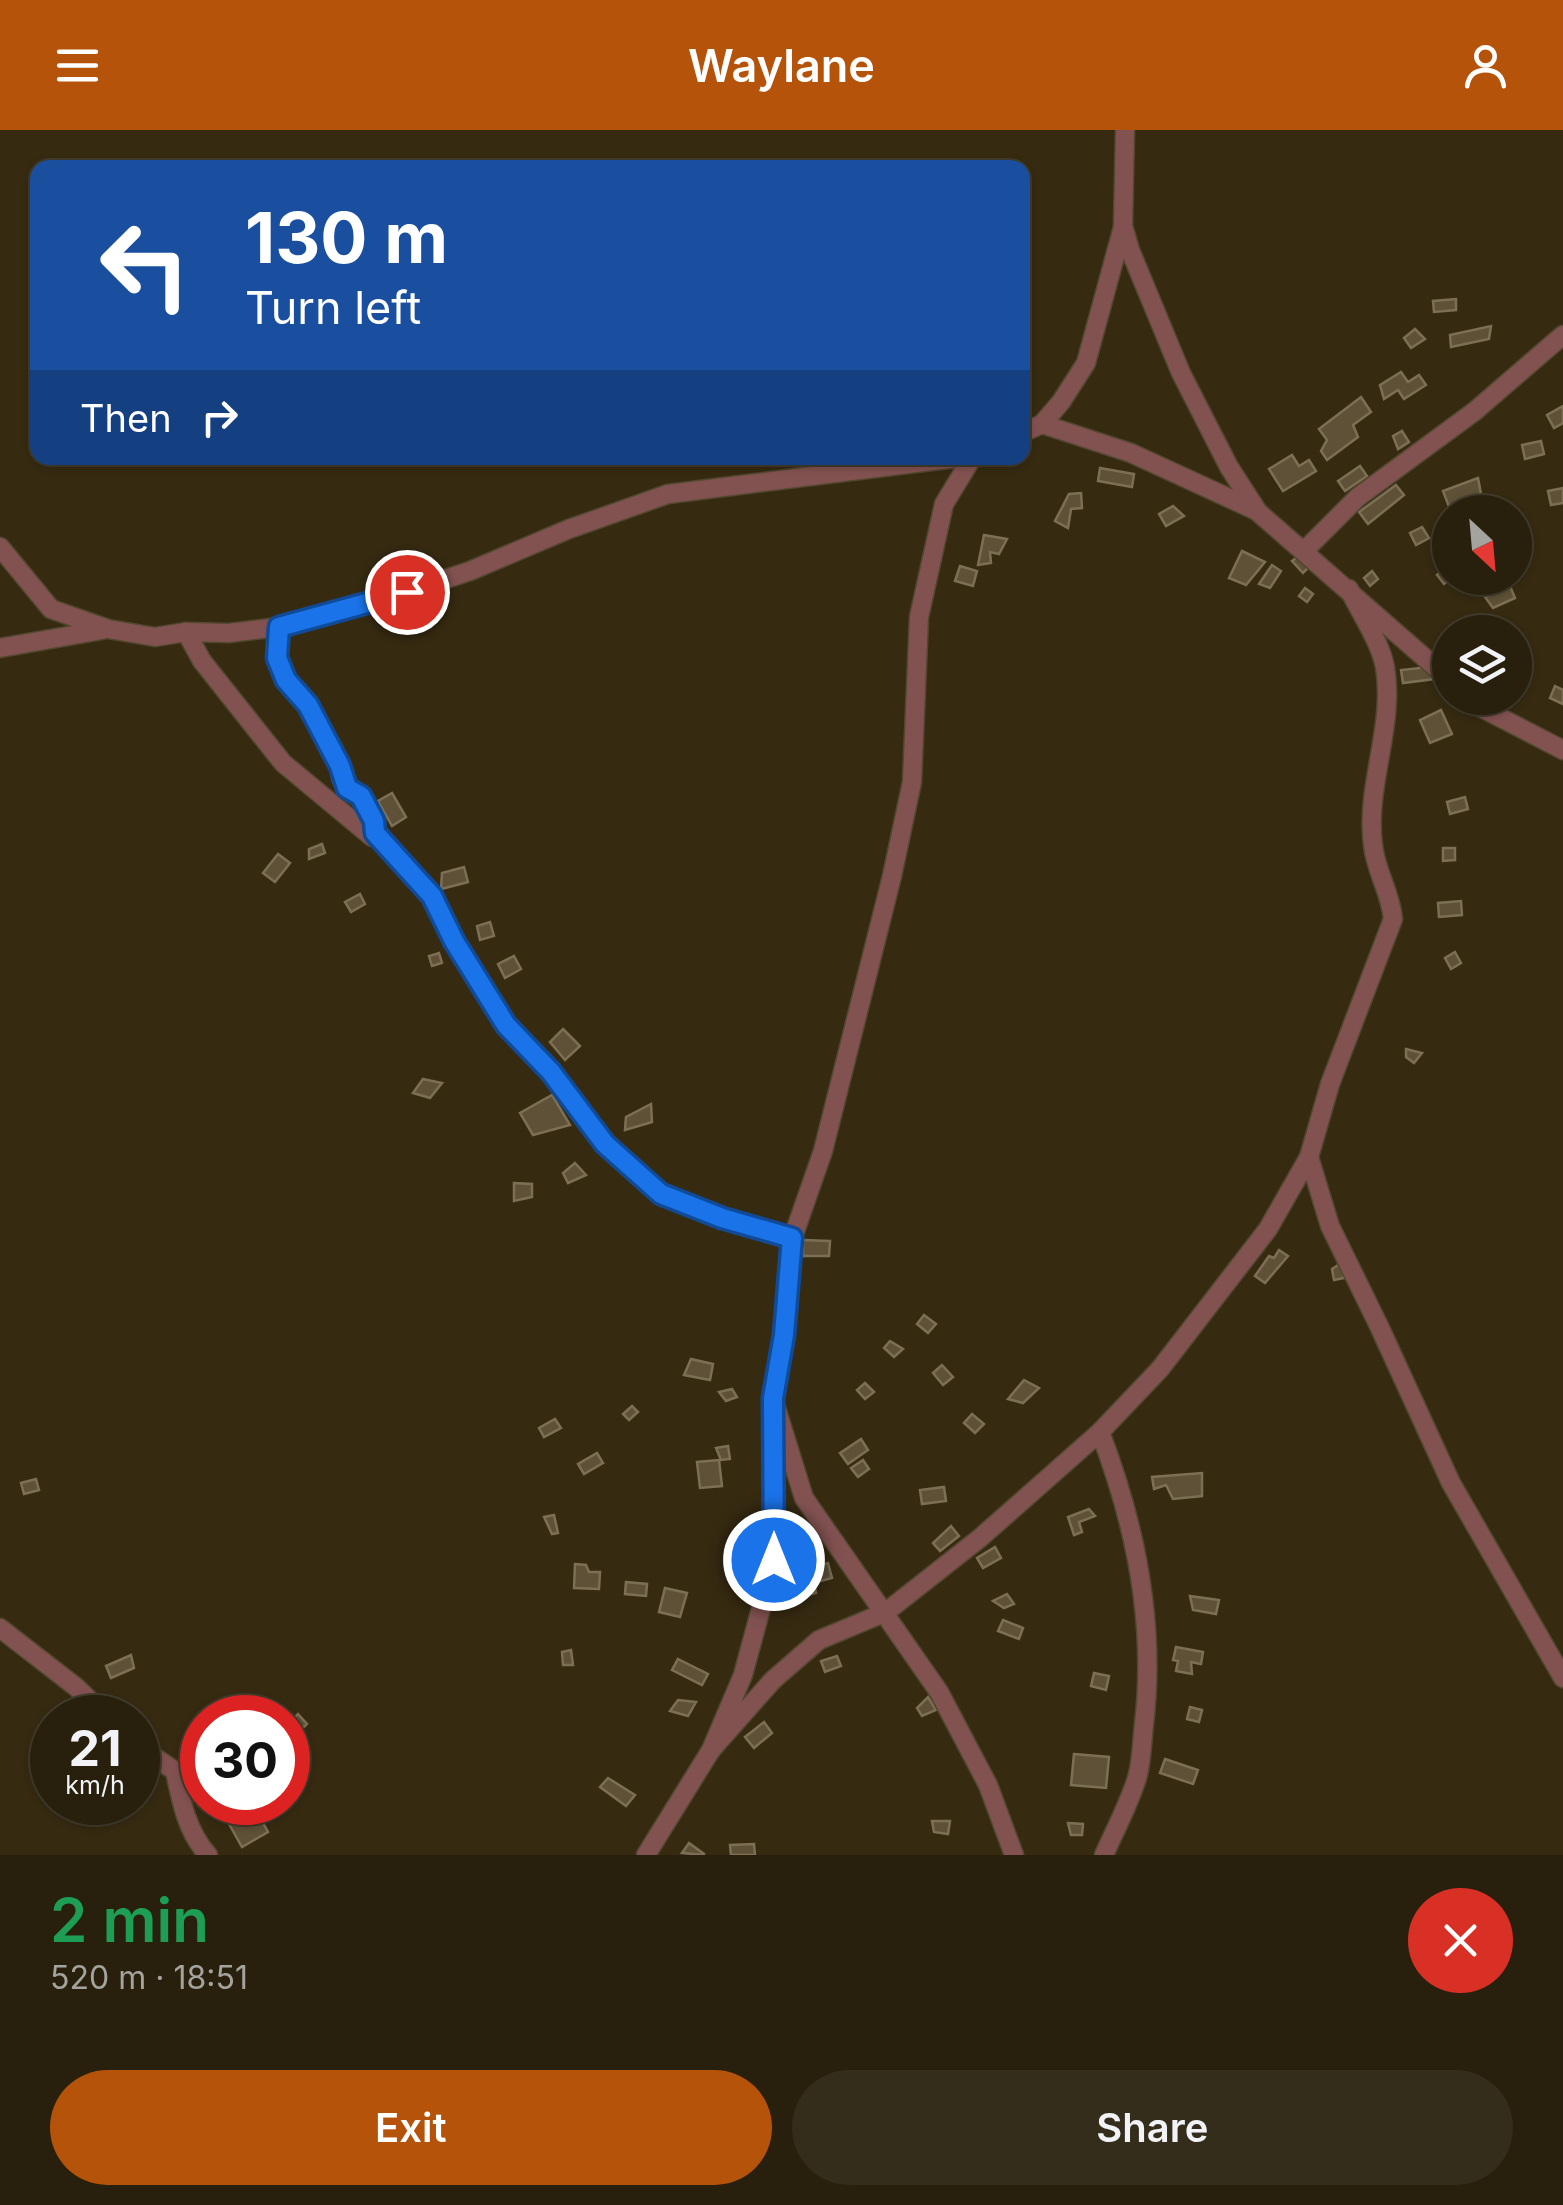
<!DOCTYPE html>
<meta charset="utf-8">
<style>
body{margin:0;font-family:Inter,sans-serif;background:#342d1b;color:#f1f3f6;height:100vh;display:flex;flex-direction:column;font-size:38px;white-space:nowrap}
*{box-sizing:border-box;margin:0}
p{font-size:32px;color:#a5a39d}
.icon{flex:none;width:55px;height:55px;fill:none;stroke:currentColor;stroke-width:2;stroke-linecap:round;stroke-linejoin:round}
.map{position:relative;height:1725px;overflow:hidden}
.sheet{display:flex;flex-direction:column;background:#28200d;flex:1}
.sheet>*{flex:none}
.banner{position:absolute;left:30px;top:30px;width:1000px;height:305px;border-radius:20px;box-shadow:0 2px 8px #0004,0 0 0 2px #443e2e;background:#1a4fa0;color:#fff;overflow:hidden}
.needle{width:65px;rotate:154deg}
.fabs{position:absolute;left:1432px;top:365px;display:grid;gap:20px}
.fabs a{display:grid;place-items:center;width:100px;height:100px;border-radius:50%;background:#28200d;box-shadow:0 2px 8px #0004,0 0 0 2px #443e2e;font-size:50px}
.speed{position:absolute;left:30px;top:1565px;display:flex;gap:20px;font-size:50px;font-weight:700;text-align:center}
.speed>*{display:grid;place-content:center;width:130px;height:130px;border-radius:50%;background:#28200d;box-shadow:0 2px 8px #0004,0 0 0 2px #443e2e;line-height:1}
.speed small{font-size:25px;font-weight:400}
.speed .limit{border:15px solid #d22;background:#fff;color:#111}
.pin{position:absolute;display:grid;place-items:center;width:85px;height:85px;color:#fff;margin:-42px;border:5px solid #fff;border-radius:50%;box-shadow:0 2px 10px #0007}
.me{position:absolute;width:110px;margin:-55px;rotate:0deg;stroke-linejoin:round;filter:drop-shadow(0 0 8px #0008)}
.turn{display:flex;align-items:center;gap:35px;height:210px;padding:0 50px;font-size:45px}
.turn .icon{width:130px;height:130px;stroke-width:2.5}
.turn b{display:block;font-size:70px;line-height:85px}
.then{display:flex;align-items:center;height:95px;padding:0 50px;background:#0003;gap:20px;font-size:38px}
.round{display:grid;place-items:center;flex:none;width:105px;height:105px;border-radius:52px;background:#342d1b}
.head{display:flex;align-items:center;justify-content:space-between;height:170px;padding:0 50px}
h1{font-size:60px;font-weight:600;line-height:75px;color:#1e9e55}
.button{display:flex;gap:20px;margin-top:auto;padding:20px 50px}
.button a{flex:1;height:115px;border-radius:60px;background:#b45309;color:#fff;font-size:40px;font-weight:600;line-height:115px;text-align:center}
.button a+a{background:#342d1b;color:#f1f3f6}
header{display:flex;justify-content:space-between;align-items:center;height:130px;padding:0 50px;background:#b45309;color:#fff;font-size:45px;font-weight:600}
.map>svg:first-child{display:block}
.building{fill:#5e5137;stroke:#7c6f54;stroke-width:2.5}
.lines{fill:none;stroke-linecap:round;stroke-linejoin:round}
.street-casing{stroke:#52472f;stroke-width:21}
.street{stroke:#825251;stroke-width:18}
.route-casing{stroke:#114b97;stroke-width:25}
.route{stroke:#1a73e8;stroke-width:18}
</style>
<header><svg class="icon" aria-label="menu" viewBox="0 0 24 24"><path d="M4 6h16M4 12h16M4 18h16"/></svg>Waylane<svg class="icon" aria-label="person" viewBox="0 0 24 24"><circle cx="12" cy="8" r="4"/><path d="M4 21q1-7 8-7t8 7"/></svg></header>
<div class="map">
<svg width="1563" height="1725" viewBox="0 0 1563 1725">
<rect width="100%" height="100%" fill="#362a11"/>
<g class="building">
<polygon points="1456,169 1456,180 1434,182 1433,171"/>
<polygon points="1491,196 1489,209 1451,217 1450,205"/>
<polygon points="1415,199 1425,209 1411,218 1404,208"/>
<polygon points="1401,242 1408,252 1419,245 1426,255 1404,269 1398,260 1384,269 1380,255"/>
<polygon points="1361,267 1371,282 1353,295 1358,307 1327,330 1321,321 1327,310 1319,299"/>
<polygon points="1563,276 1563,293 1554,298 1547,285"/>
<polygon points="1402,301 1409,312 1398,319 1393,306"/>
<polygon points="1541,311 1544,324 1525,329 1522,315"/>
<polygon points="1292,325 1299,336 1309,330 1316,341 1283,361 1269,339"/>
<polygon points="1360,336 1367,346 1345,361 1338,351"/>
<polygon points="1100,338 1134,344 1132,357 1098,351"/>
<polygon points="1478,348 1481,364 1460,371 1467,382 1451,382 1443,361"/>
<polygon points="1396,355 1404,365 1368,394 1359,382"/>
<polygon points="1563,358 1563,373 1551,375 1548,361"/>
<polygon points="1081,363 1082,378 1071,379 1068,398 1055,391 1069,364"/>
<polygon points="1173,376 1184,386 1166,396 1159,384"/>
<polygon points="1422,397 1429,408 1416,415 1410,403"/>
<polygon points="984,405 1007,409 999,424 990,422 991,433 978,435"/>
<polygon points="1242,421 1265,432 1246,455 1229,448"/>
<polygon points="1299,426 1309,437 1303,443 1292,431"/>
<polygon points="1272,435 1281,441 1270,458 1259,454"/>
<polygon points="960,436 977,441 973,456 955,451"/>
<polygon points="1446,437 1451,448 1444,454 1437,445"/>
<polygon points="1372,441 1378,449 1370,456 1364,448"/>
<polygon points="1510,456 1515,468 1493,478 1485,467"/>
<polygon points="1305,458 1313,464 1307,472 1299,466"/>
<polygon points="1429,537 1442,548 1403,553 1401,540"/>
<polygon points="1555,556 1563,560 1563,574 1550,568"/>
<polygon points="1441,580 1452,604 1430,613 1420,590"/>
<polygon points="392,663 406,687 392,696 378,671"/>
<polygon points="1465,667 1468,679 1450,684 1447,672"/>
<polygon points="322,714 325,723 309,729 309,719"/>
<polygon points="1443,718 1455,718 1455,730 1443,731"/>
<polygon points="278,724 290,733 275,752 263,743"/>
<polygon points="464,737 468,752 441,759 442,743"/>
<polygon points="360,764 365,774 351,782 345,772"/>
<polygon points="1461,771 1462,785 1439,787 1438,773"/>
<polygon points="490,792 494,806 480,810 477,796"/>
<polygon points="1455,822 1461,833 1451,839 1445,828"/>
<polygon points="439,823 442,833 432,836 429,826"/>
<polygon points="514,826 521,839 505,848 498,834"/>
<polygon points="563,899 580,916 565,930 550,912"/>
<polygon points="1406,919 1422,923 1414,933 1406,927"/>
<polygon points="423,949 442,953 430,968 413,963"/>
<polygon points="552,965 570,995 533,1005 520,983"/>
<polygon points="651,974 652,992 625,1000 626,987"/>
<polygon points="575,1033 586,1045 568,1053 563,1043"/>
<polygon points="514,1053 532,1054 532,1067 514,1071"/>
<polygon points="803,1110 830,1111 829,1126 803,1126"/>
<polygon points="1279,1120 1288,1126 1265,1153 1255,1146 1269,1126 1274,1128"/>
<polygon points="1341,1133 1344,1148 1334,1150 1332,1139"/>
<polygon points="924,1185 936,1194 928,1203 917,1194"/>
<polygon points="890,1211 903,1219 894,1227 884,1218"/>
<polygon points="691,1229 713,1234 710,1250 684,1245"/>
<polygon points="942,1235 953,1247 943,1255 933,1243"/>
<polygon points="1024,1250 1039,1258 1023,1273 1008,1269"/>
<polygon points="865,1253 874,1262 865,1269 857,1260"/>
<polygon points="732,1259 737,1267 726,1271 719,1262"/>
<polygon points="632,1276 638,1282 629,1290 623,1284"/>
<polygon points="972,1284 984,1294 975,1303 964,1293"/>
<polygon points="555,1289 561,1298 544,1307 539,1298"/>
<polygon points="861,1309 868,1320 848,1334 840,1323"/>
<polygon points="728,1316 730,1329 721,1330 716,1318"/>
<polygon points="597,1323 603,1333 584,1344 578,1334"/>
<polygon points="719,1330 722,1356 700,1358 697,1332"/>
<polygon points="863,1330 869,1339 858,1347 851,1338"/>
<polygon points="1202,1343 1202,1366 1173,1369 1166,1355 1154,1359 1152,1347"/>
<polygon points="36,1349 39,1360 24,1364 21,1353"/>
<polygon points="944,1357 946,1371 922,1374 920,1360"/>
<polygon points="1089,1379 1095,1386 1079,1392 1082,1402 1074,1405 1068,1387"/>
<polygon points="554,1385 558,1403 552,1404 544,1387"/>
<polygon points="951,1396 959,1406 940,1421 933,1413"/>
<polygon points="995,1417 1001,1428 983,1438 977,1428"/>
<polygon points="749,1421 762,1422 761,1434 749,1433"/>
<polygon points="828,1433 832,1448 814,1453 816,1463 806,1465 800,1440"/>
<polygon points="575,1434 586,1435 589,1442 600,1442 599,1459 574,1458"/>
<polygon points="626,1452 647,1454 646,1466 625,1464"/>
<polygon points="665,1458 687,1463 680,1487 659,1482"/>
<polygon points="1007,1464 1014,1474 1004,1478 993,1471"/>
<polygon points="1190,1466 1219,1470 1216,1484 1193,1480"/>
<polygon points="1003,1490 1023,1498 1019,1509 998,1501"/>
<polygon points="1176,1517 1203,1522 1201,1534 1191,1532 1192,1544 1176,1541 1178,1531 1173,1530"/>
<polygon points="571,1520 573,1535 563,1535 562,1522"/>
<polygon points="131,1525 134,1538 111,1548 106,1536"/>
<polygon points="837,1526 841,1536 825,1542 821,1531"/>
<polygon points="678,1529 708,1544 702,1555 672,1540"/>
<polygon points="1094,1543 1109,1546 1106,1560 1091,1556"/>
<polygon points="928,1567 936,1580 922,1586 917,1578"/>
<polygon points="678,1570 696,1572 688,1586 670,1581"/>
<polygon points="1190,1577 1202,1580 1199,1592 1187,1589"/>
<polygon points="298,1584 307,1594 288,1612 288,1594"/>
<polygon points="764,1592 772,1603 754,1618 745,1607"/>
<polygon points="1074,1624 1109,1627 1106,1658 1071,1655"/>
<polygon points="1165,1629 1198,1640 1193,1654 1160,1643"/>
<polygon points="202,1633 202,1662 200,1662 190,1638"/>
<polygon points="608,1648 635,1665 626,1676 600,1657"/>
<polygon points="255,1678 268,1702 242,1717 229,1694"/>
<polygon points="932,1691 950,1691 948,1704 934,1702"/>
<polygon points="1068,1693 1083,1694 1082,1705 1071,1705"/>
<polygon points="689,1713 704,1724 704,1725 682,1723"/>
<polygon points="754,1714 755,1725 731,1725 730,1715"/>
</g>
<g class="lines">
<g class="street-casing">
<g id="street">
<polyline points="1125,0 1123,96 1130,120 1181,243 1229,337 1258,382 1450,550"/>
<polyline points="1123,97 1086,233 1061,272 1042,294 1131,323 1257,381"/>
<polyline points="1022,303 1042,294"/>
<polyline points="972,328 944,374 919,487 912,652 892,746 823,1021 793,1107 785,1205 773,1268 804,1368 939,1562 988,1655 1014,1725"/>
<polyline points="0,417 51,479 108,499 155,507 186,502 229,503 279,497 376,472 470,441 569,399 668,364 956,328"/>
<polyline points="1304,421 1358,367 1475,281 1563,205"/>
<polyline points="186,502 202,531 283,633 372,707 375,703 374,691 361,667 347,658 341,648 340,636 309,575 285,550 277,528 279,497"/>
<polyline points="0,518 102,500"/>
<polyline points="1469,568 1478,576 1563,620"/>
<polyline points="375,703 432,766 454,811 507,895 551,942 605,1014 661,1064 721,1088 793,1107"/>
<polyline points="1309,1027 1330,1096 1379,1196 1451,1353 1563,1548"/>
<path d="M 1100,1302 C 1136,1396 1156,1493 1144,1594 C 1142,1611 1142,1631 1137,1648 C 1129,1674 1115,1700 1104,1725"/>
<polyline points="0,1498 76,1557 108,1588"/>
<path d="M 138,1616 L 175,1641 C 181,1671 187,1702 208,1725"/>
<path d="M 711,1620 L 773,1550 L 819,1510 L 886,1482 L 980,1408 L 1100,1302 L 1160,1239 L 1268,1099 L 1309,1027 L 1330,954 L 1393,789 C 1390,760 1376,743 1373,715 C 1365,656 1395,597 1385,537 C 1380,511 1360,483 1349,459"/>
<polyline points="646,1725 711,1620 743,1545 774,1430 773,1288"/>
</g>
</g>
<use href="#street" class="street"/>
</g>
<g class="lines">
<g class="route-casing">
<polyline id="route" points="407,462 279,497 277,528 286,550 308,575 340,636 347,658 361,666 374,691 375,703 432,766 454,811 506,895 551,942 605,1014 661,1064 722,1088 792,1108 784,1205 773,1268 774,1430"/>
</g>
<use href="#route" class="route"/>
</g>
</svg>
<div class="fabs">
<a><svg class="needle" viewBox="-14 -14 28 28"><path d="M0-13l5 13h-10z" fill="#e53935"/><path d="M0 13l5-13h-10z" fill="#a5a39d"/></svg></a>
<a><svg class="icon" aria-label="layers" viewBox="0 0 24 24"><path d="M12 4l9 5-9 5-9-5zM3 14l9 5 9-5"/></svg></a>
</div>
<div class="speed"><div>21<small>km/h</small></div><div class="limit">30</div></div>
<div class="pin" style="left:407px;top:462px;background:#d93025"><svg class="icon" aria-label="arrive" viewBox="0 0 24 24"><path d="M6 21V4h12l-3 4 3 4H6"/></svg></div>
<svg class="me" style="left:774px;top:1430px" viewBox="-20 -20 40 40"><circle r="17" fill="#1a73e8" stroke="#fff" stroke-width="3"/><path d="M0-11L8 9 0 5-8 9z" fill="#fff"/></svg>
<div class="banner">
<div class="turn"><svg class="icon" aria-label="left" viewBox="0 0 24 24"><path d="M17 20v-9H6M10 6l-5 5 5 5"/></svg><div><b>130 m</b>Turn left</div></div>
<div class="then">Then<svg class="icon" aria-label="right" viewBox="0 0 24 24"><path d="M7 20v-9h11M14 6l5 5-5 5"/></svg></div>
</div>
</div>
<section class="sheet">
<div class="head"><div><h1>2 min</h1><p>520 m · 18:51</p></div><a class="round" style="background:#d93025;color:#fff"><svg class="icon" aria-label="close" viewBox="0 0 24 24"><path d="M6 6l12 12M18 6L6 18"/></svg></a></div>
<div class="button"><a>Exit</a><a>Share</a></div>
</section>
